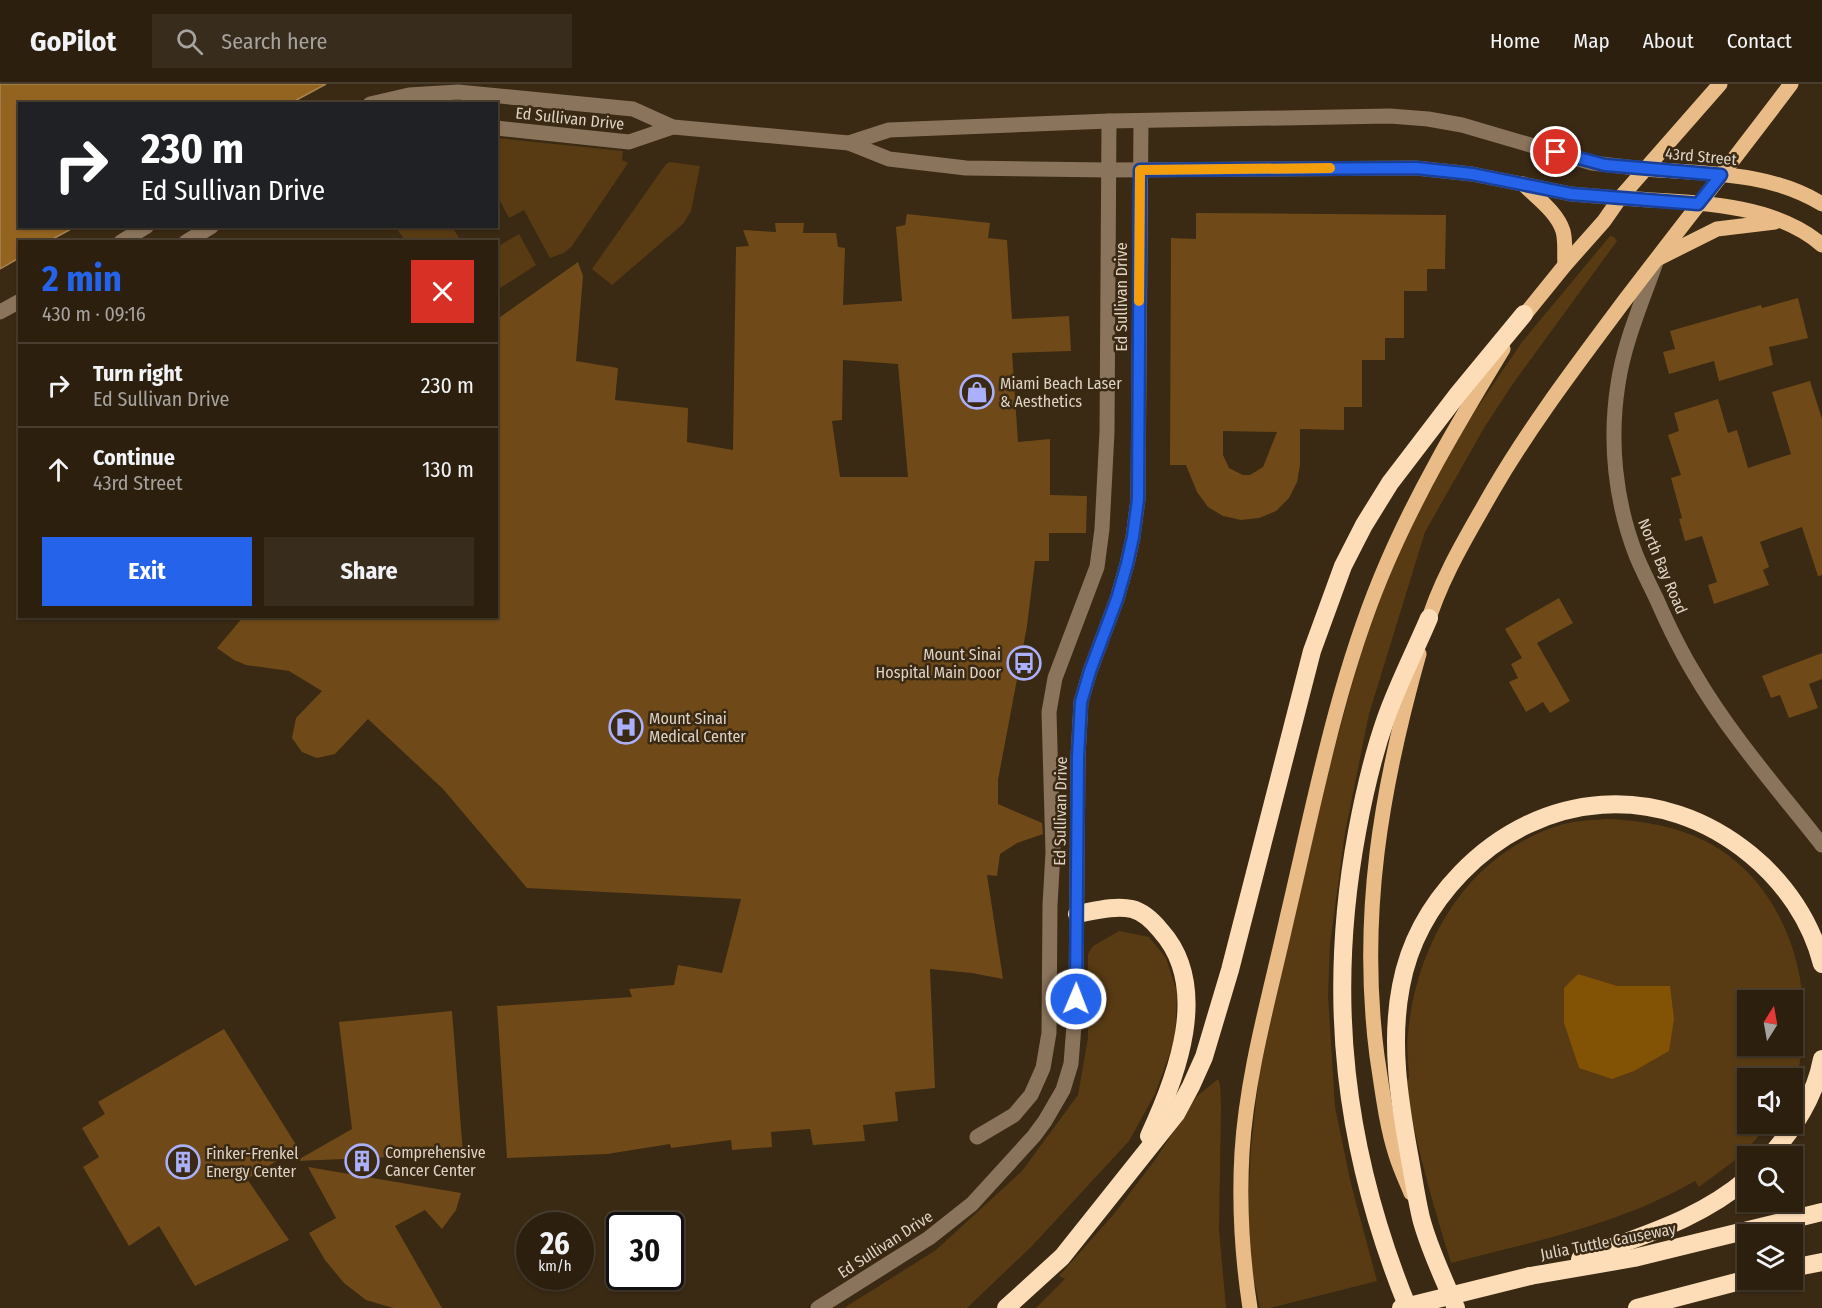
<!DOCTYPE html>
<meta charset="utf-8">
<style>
body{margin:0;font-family:"Fira Sans Condensed",sans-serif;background:#382c1c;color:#f1f3f6;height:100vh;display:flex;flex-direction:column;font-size:22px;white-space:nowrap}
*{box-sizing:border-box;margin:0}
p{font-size:20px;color:#a6a29e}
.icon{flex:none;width:33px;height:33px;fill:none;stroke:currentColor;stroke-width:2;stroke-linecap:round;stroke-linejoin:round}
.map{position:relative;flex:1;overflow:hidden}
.side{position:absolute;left:18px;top:156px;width:480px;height:378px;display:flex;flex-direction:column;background:#2c1f0e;border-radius:0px;box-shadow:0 2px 4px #0004,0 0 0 2px #483d2e}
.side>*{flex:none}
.top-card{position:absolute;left:18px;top:18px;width:480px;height:126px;border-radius:0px;box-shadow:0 2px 4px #0004,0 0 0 2px #483d2e;background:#202124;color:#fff;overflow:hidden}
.needle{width:39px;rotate:11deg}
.fabs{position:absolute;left:1737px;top:906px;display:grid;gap:12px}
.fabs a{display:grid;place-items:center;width:66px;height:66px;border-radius:0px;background:#2c1f0e;box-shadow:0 2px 4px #0004,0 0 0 2px #483d2e;font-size:30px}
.speed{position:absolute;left:516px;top:1128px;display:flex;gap:12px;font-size:30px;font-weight:700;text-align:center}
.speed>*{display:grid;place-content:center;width:78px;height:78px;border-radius:50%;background:#2c1f0e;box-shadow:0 2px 4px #0004,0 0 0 2px #483d2e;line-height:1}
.speed small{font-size:15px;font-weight:400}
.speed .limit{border:3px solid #111;border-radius:9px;background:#fff;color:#111}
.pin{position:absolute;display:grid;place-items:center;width:51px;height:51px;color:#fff;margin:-26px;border:3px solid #fff;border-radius:50%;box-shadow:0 2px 6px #0007}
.me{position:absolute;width:66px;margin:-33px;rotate:1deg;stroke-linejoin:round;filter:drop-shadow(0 0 4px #0008)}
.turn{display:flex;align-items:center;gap:21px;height:126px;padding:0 24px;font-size:27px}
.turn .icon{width:78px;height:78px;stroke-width:2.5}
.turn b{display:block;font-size:42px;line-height:51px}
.round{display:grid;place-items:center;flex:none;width:63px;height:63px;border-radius:0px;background:#382c1c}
.summary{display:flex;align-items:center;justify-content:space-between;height:102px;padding:0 24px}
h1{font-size:36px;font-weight:700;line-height:45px;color:#2563eb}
.cta{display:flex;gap:12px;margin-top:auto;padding:12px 24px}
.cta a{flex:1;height:69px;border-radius:0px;background:#2563eb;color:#fff;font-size:24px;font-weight:700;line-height:69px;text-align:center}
.cta a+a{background:#382c1c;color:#f1f3f6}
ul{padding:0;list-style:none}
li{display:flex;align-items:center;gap:18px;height:84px;padding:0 24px;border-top:2px solid #483d2e}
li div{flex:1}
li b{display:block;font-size:22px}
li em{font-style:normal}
header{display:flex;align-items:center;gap:36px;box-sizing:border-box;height:84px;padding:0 30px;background:#2c1f0e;border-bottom:2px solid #483d2e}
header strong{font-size:28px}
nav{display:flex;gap:33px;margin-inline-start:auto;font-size:21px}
.search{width:420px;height:54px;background:#382c1c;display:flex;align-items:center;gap:15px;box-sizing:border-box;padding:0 21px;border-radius:0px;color:#a6a29e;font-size:22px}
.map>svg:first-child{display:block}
.green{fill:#583b13;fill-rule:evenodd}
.forest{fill:#825205}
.water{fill:#936320;stroke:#aa8552;stroke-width:1.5}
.building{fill:#6f4a18;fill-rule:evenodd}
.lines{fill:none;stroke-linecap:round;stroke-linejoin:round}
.minor{stroke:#8a745b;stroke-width:15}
.major{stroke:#e9bb86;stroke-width:15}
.highway{stroke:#fdddb7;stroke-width:18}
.highway-bridge{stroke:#fdddb7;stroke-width:18}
.route-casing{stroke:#184099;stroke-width:15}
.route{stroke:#2563eb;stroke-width:10}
.slow{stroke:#f59e0b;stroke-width:10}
.labels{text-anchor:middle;stroke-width:5;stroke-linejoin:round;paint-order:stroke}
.street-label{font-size:16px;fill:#dfd3c6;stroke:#3a2913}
.poi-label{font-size:16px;fill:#dfd3c6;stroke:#3a2913;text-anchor:start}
</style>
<header>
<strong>GoPilot</strong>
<div class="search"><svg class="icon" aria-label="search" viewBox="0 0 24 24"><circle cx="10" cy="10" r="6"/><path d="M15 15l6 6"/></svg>Search here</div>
<nav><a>Home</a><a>Map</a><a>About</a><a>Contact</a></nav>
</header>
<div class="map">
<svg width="1822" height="1224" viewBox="0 0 1822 1224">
<rect width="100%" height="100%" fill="#3a2913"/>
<g class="green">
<polygon points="497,54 623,67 622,76 628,79 572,162 564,169 550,174 524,126 509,134 497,111"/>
<polygon points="670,78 700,82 691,127 683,140 612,201 592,185 666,80"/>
<polygon points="395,143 452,143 461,157 406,157"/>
<polygon points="519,150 536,181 497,206 497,163"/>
<polygon points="1610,152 1614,153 1617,157 1512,301 1484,344 1425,448 1369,630 1345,749 1330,860 1328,912 1335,1023 1351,1100 1377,1197 1270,1224 1260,1224 1248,1167 1248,1126 1251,1063 1259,991 1319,720 1366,550 1395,474 1454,358 1522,258"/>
<path d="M 1611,735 C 1644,737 1675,742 1705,757 C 1792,801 1822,916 1793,1005 L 1792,994 L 1748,994 L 1748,1040 L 1769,1040 L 1742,1071 L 1699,1103 L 1695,1097 C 1621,1140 1533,1158 1451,1179 C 1432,1117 1415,1059 1405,995 L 1409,995 C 1409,980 1406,964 1408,949 C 1417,858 1467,772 1557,742 C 1574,736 1594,736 1611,735 ZM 1577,890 L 1618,902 L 1670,902 L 1579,984 L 1572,961 ZM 1748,916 L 1792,916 L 1792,962 L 1748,962 Z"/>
<polygon points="1119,847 1149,853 1166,874 1177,908 1175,955 1155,1010 1129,1057 1032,1162 967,1224 844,1224 936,1166 1022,1087 1078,1011 1088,954 1088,870 1093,862"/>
<polygon points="1218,995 1220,1000 1221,1022 1219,1145 1226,1224 1036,1224 1065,1195 1059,1192 1114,1130 1155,1076 1196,1013"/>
</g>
<polygon class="forest" points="1578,890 1618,902 1670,902 1674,935 1669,967 1634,987 1612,995 1579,984 1564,939 1564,904"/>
<polygon class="water" points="0,0 326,0 291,19 20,20 20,142 75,143 49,157 20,158 19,174 0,185"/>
<g class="building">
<path d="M 1196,129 L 1446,131 L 1445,185 L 1427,185 L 1427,207 L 1404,207 L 1404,254 L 1385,254 L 1385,276 L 1362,276 L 1362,323 L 1344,323 L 1344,346 L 1300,345 L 1300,381 L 1297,398 L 1289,414 L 1276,427 L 1259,434 L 1241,436 L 1223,432 L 1208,423 L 1197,408 L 1186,381 L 1170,381 L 1171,154 L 1196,155 ZM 1223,347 L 1277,348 L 1263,383 L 1250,391 L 1243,391 L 1229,384 L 1223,371 Z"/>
<path d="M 907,130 L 990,139 L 988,154 L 1007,156 L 1012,235 L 1069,232 L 1071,267 L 1012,269 L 1018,358 L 1050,355 L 1050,411 L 1087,412 L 1086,449 L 1049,449 L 1049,477 L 1035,477 L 1027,542 L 998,696 L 998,720 L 1042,739 L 1043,750 L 1017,759 L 1000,770 L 997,792 L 987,791 L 1003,895 L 972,889 L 930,885 L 935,1004 L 895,1008 L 898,1037 L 863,1041 L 865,1057 L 813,1061 L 810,1045 L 771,1048 L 772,1063 L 732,1066 L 731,1056 L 671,1064 L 670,1060 L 607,1070 L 507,1074 L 497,922 L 632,913 L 629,905 L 674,901 L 678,881 L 722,889 L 741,815 L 527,804 L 443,705 L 368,635 L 335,670 L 317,674 L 302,668 L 292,654 L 296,634 L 322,607 L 289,587 L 246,581 L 234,576 L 217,564 L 244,532 L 496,532 L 496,236 L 578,178 L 583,192 L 576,277 L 618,284 L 615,316 L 688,324 L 687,358 L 733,366 L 736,163 L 749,162 L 743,146 L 776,148 L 775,139 L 804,139 L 803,149 L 836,149 L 838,163 L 845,164 L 843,221 L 902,217 L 896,143 L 905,141 ZM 843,276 L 898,280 L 908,393 L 840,393 L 832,337 L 842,336 Z"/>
<polygon points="1798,214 1808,254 1769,263 1773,281 1719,297 1714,277 1669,290 1663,268 1675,265 1670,247 1761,221 1762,224"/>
<polygon points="1810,297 1822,335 1822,491 1818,492 1802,443 1760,458 1769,483 1763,486 1769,501 1714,520 1708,501 1717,498 1702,452 1685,457 1679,435 1682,434 1671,394 1681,391 1668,351 1679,347 1674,329 1718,315 1728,349 1737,346 1748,384 1791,370 1772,308"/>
<polygon points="1559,514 1573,539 1537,559 1570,617 1550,629 1543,618 1526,628 1509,598 1518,594 1511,580 1522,574 1505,545"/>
<polygon points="1822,569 1822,595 1809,600 1818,624 1789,634 1780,611 1771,614 1762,592"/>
<polygon points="452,927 463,1070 296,1077 352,1045 339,938"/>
<polygon points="224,945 298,1064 247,1095 289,1156 195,1202 159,1142 129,1162 83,1083 99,1073 82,1044 105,1030 98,1018"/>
<polygon points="308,1083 461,1109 456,1126 442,1145 425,1126 395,1142 442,1224 393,1224 366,1216 344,1199 325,1176 309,1149 336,1134"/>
</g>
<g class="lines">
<g class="minor">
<polyline points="370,20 409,11 458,8 633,25 673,43 849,59 889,75 966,84 1108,86 1416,84 1472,90 1571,110 1620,114"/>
<polyline points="496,44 629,58 673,43"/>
<polyline points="849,59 889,46 1109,37 1390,32 1428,35 1462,41 1592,79 1645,85"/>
<polyline points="121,158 147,142"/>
<polyline points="186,158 212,142"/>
<path d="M 1656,178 C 1642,218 1624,259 1618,300 C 1609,357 1615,417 1636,471 C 1642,486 1650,501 1657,516 C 1668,541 1680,566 1694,589 C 1730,651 1778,705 1822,761"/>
<polyline points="0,228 20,217"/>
<polyline points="977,1053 1014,1031 1031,1011 1043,984 1049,949 1050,821 1053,768 1049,628 1055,594 1097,483 1102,445 1107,348 1109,37"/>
<polyline points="818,1224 929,1154 972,1120 1034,1052 1045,1037 1063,1006 1071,980 1076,915 1078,673 1081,618 1090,587 1117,515 1127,480 1133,453 1138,415 1141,37"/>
</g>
<g class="major">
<path d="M 1645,85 C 1705,90 1769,87 1822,120"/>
<path d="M 1523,100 C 1537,114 1557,128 1563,147 C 1566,158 1564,170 1565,181"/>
<path d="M 1620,114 C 1686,119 1770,116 1822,161"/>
<polyline points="1659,174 1717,145 1775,138"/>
<polyline points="1518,239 1565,181 1604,137 1620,114 1720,0"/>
<path d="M 1426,544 C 1440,495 1468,450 1493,406 C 1532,339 1579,278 1625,216 C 1680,144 1736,73 1791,0"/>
<path d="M 1411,1109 C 1406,1097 1400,1084 1396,1071 C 1386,1040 1382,1004 1377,972 C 1359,832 1381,705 1419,570"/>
<path d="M 1250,1224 C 1242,1172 1239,1120 1242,1068 C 1247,989 1270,911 1287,834 C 1314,720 1336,602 1381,493 C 1414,413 1458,339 1503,265"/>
</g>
<g class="highway">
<path d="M 1077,830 C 1094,827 1115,821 1132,825 C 1144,828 1153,837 1161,847 C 1211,903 1177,992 1149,1052"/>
<path d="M 1770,1072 C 1794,1044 1815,1013 1822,975"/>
<path d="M 1580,1175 C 1639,1152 1698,1137 1748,1094"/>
<polyline points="1792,1184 1822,1178"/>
<polyline points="1530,1192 1634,1174 1822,1128"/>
<polyline points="1006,1224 1062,1173 1176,1030 1191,1002 1204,973 1230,886 1312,567 1343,482 1364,441 1390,399 1458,310 1524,230"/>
<path d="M 1408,1224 C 1344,1067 1326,915 1357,748 C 1364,710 1373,671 1386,634 C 1398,600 1415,567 1429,534"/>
<path d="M 1456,1224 C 1444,1195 1429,1165 1421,1134 C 1416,1113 1413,1091 1409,1070 C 1399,1014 1390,959 1401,902 C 1409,859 1431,820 1461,789 C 1541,706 1660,696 1751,771 C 1785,799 1811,837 1822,880"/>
<polyline points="1637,1224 1748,1195"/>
</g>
<polyline class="highway-bridge" points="1401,1224 1530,1192"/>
</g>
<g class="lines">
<g class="route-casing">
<polyline id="route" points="1076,915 1078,673 1081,618 1090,587 1117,515 1127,480 1133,453 1138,415 1140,86 1416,84 1472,90 1571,110 1698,120 1721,91 1605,81 1556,68"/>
</g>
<use href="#route" class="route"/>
<polyline class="slow" points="1139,217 1140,86 1330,84"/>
</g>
<defs>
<g id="shop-ring" transform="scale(1.725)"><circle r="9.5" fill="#3a2913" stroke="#aab0fb" stroke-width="1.5"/><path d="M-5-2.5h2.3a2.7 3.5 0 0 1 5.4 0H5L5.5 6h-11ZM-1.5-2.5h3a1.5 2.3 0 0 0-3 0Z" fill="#aab0fb"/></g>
<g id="bus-ring" transform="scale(1.725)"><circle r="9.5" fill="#3a2913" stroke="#aab0fb" stroke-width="1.5"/><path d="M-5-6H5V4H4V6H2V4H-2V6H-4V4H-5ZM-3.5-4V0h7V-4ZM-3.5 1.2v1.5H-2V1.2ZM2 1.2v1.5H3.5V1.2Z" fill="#aab0fb"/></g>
<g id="hospital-ring" transform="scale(1.725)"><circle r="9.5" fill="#3a2913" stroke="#aab0fb" stroke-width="1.5"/><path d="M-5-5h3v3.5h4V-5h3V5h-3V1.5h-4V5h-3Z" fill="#aab0fb"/></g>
<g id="building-ring" transform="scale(1.725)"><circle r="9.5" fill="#3a2913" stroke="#aab0fb" stroke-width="1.5"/><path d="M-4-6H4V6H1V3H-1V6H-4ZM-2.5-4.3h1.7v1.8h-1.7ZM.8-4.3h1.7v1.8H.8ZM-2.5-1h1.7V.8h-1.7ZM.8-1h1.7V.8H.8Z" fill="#aab0fb"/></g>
</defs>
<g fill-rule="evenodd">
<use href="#shop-ring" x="977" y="308"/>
<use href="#bus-ring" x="1024" y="579"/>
<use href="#hospital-ring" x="626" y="643"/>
<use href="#building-ring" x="362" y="1077"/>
<use href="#building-ring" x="183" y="1078"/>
</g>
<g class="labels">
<g class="street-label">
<text transform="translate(570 34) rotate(6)" y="6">Ed Sullivan Drive</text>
<text transform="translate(1701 72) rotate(5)" y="6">43rd Street</text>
<text transform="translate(1121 213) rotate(-90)" y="6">Ed Sullivan Drive</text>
<text transform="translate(1663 482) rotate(67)" y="6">North Bay Road</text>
<text transform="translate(1060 727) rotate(-89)" y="6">Ed Sullivan Drive</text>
<text transform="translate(1608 1157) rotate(-11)" y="6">Julia Tuttle Causeway</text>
<text transform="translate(885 1160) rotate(-33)" y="6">Ed Sullivan Drive</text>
</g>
<g class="poi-label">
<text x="1000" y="305">Miami Beach Laser<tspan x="1000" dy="18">&amp; Aesthetics</tspan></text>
<text x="1001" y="576" text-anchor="end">Mount Sinai<tspan x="1001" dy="18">Hospital Main Door</tspan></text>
<text x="649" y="640">Mount Sinai<tspan x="649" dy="18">Medical Center</tspan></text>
<text x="385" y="1074">Comprehensive<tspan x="385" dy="18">Cancer Center</tspan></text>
<text x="206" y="1075">Finker-Frenkel<tspan x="206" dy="18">Energy Center</tspan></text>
</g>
</g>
</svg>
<div class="fabs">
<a><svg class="needle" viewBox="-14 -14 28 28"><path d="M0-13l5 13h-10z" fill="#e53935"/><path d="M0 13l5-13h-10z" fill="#a6a29e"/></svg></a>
<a><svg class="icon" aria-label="sound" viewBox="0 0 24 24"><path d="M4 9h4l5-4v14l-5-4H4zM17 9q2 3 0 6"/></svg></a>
<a><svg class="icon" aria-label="search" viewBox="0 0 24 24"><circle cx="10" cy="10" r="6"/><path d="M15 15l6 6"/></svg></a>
<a><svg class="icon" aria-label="layers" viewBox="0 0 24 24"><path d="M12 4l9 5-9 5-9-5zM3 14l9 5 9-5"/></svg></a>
</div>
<div class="speed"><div>26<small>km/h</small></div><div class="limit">30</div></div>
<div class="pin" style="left:1556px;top:68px;background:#d93025"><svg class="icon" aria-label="arrive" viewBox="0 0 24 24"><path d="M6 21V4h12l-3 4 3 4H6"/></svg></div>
<svg class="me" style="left:1076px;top:915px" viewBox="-20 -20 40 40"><circle r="17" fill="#2563eb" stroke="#fff" stroke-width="3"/><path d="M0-11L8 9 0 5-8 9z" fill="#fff"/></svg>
<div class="top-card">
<div class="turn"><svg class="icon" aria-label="right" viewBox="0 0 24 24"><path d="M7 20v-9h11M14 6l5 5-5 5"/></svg><div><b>230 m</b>Ed Sullivan Drive</div></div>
</div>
<section class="side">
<div class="summary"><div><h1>2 min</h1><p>430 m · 09:16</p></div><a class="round" style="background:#d93025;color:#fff"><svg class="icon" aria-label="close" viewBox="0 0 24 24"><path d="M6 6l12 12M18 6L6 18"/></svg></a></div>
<ul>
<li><svg class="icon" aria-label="right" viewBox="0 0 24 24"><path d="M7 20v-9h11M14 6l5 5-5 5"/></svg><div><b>Turn right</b><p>Ed Sullivan Drive</p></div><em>230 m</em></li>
<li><svg class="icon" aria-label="ahead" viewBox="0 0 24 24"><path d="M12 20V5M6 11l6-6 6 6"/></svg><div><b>Continue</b><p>43rd Street</p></div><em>130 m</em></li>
</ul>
<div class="cta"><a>Exit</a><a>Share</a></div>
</section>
</div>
